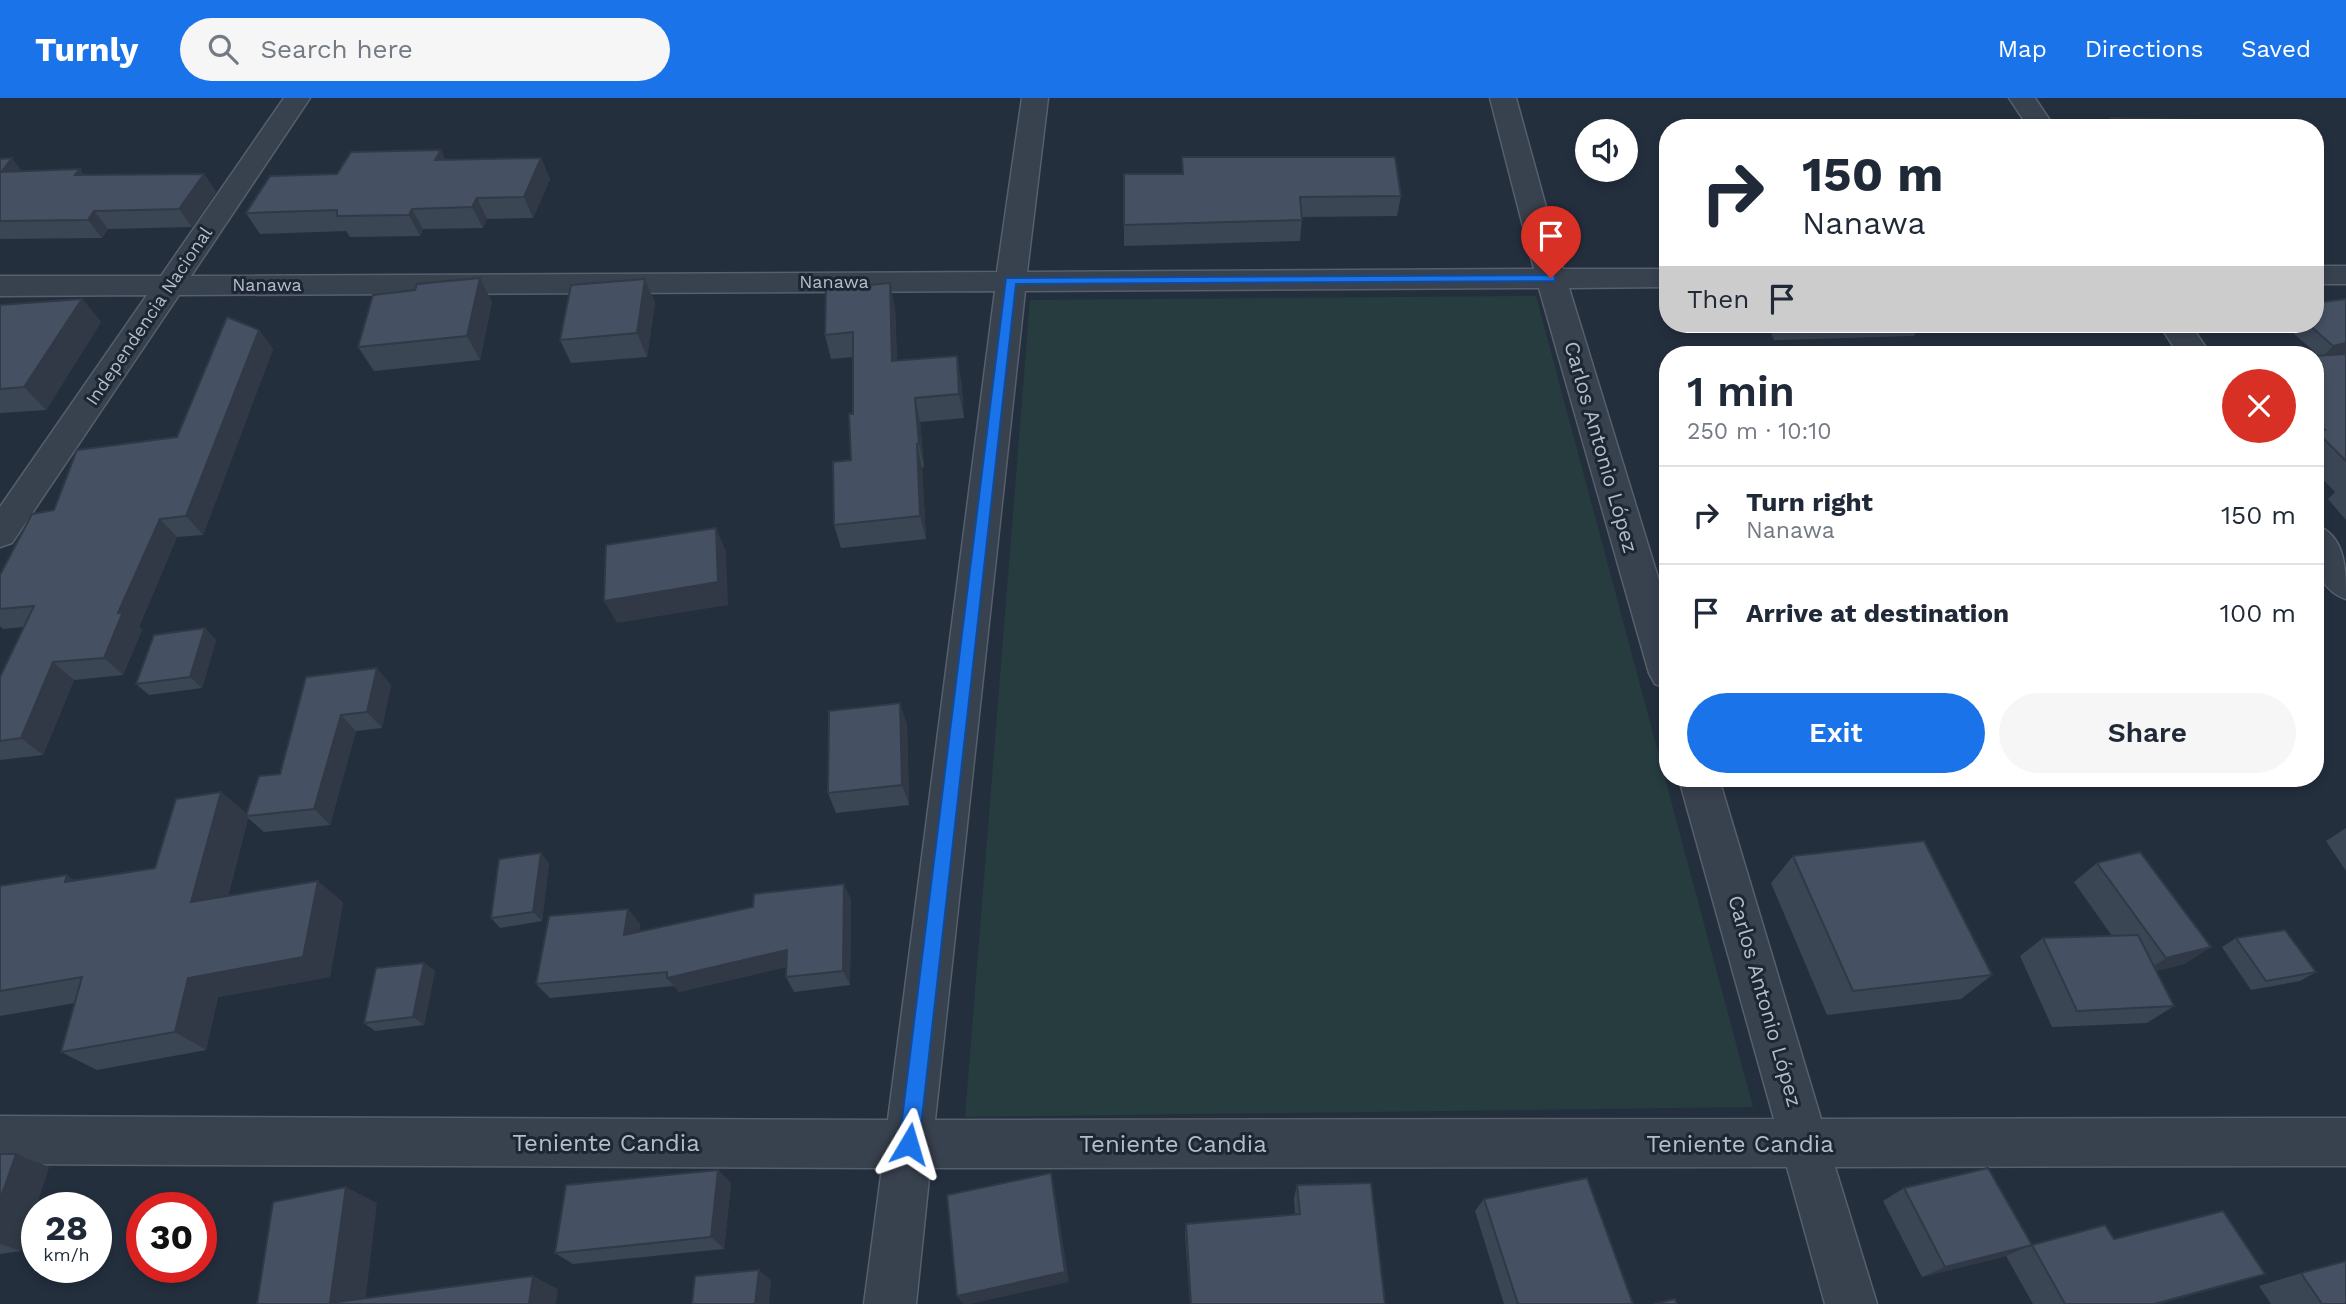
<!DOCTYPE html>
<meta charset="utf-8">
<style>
body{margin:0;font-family:"Work Sans",sans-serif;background:#f6f6f7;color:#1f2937;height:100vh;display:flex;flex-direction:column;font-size:26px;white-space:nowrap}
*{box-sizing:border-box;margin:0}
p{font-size:23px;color:#747a83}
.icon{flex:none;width:38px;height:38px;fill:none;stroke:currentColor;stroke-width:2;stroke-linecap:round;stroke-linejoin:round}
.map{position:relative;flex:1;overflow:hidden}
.sheet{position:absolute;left:1659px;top:248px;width:665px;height:441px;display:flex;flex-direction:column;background:#fff;border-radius:28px;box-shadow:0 4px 10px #0003}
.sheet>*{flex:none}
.banner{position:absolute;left:1659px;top:21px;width:665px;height:214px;border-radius:28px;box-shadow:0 4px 10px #0003;background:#fff;color:#1f2937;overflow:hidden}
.buttons{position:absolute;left:1575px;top:21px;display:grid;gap:14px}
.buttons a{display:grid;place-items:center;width:63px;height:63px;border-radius:50%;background:#fff;box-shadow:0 4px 10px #0003;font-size:35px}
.speed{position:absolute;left:21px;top:1094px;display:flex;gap:14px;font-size:35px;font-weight:700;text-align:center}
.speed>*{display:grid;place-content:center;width:91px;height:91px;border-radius:50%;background:#fff;box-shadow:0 4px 10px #0003;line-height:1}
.speed small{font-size:18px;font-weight:400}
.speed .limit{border:10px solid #d22;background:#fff;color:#111}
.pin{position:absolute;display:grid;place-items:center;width:60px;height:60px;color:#fff;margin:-72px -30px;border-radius:50% 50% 50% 0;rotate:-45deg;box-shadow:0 0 7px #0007}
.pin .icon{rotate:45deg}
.me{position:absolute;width:77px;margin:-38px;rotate:7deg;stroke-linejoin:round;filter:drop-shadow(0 0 5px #0008)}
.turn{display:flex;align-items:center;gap:24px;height:147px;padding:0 28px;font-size:32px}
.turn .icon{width:91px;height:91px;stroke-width:2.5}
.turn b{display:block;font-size:49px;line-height:60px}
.then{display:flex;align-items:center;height:66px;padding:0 28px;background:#0003;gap:14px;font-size:26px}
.round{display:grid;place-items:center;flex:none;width:74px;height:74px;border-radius:37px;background:#f6f6f7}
.head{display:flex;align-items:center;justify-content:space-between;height:119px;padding:0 28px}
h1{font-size:42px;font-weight:600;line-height:52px}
.action{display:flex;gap:14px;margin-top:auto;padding:14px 28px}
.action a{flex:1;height:80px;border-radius:42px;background:#1a73e8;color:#fff;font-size:28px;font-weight:600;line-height:80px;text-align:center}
.action a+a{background:#f6f6f7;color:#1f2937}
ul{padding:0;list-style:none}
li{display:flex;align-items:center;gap:21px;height:98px;padding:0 28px;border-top:2px solid #e0e1e3}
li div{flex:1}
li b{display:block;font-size:26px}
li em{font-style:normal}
header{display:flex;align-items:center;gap:42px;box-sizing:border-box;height:98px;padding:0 35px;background:#1a73e8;color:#fff}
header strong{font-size:33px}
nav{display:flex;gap:38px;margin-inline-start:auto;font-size:24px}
.search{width:490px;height:63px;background:#f6f6f7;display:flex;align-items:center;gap:18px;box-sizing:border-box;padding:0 24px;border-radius:38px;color:#747a83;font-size:26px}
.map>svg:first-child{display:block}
.green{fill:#263c3f}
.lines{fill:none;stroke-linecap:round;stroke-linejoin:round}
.street-casing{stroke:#565f6c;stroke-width:3}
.street{fill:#38414e;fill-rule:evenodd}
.wall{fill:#3b4654}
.shaded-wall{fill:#303945}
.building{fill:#455162;stroke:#303945;stroke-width:2}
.route{fill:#1a73e8;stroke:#114b97;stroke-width:2}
.labels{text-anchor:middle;stroke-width:6;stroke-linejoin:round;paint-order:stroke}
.far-street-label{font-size:18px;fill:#b4bcc9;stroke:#1d2633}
.street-label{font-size:21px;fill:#b4bcc9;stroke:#1d2633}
.near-street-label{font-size:24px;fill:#b4bcc9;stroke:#1d2633}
</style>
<header>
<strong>Turnly</strong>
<div class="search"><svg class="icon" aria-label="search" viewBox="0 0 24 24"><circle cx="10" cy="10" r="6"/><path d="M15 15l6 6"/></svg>Search here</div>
<nav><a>Map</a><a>Directions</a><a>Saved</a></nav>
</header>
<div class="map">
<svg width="2346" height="1206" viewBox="0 0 2346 1206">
<rect width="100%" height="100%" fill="#242f3e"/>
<polygon class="green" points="1536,198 1753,1009 965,1019 1030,202"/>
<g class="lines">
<g class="street-casing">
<g id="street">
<polygon points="284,0 310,0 191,178 997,174 1022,0 1048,0 1027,174 1534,171 1490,0 1516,0 1563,171 1668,171 1668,189 1569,190 1668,512 1668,590 1655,586 1649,575 1539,190 1025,193 935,1022 1774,1021 1679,681 1719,681 1821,1021 2346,1020 2346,1068 1835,1069 1877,1206 1825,1206 1787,1069 930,1070 916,1206 864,1206 882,1070 0,1066 0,1018 888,1022 995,193 179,197 12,445 0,449 0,409 147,197 0,198 0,178 161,178"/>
<polygon points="2009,0 2035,0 2055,30 2029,30"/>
<rect x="2315" y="168" width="31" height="18"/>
<polygon points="2159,226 2190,226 2211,257 2179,257"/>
<path d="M 2315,427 C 2346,437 2346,472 2346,501 C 2313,490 2315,456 2315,427 Z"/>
</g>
</g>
<use href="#street" class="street"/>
</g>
<g class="wall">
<polygon points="2111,20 2207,30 2106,30"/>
<polygon points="1182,59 1401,98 1397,118 1302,119 1300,143 1124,148 1124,127 1182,76"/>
<polygon points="541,60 550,81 533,120 487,121 483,130 423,131 420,138 350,139 346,133 260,136 246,115 337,76 446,62"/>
<polygon points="0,61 22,73 84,77 204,76 216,94 192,129 108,131 102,140 0,141"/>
<polygon points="480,180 492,204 480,262 374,273 358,249"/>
<polygon points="645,181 655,205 647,259 571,265 560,242"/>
<polygon points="82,201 101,224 46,312 0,315 0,207"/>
<polygon points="2346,201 2346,422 2328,401 2335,394 2315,373 2315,258 2319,258 2283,226 2315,226"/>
<polygon points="895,209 897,263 961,281 964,320 920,324 924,369 922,370 926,441 841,450 834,427 851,362 853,259 831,261 825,237"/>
<polygon points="1767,226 1921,226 1914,238 1774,242"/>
<polygon points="259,232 273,251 203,437 177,439 139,529 142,532 123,577 74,582 43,657 0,662 0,579 24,529 3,531 0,528 0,477 54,412 177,339"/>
<polygon points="205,530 216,542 202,590 149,597 136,586"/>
<polygon points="306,579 391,587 382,630 356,633 330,727 264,734 248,720 228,798 343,804 330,879 218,899 206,952 97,972 61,954 75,905 0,918 0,788 75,782 155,770 221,694 247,716 280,676"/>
<polygon points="907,626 909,707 836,715 828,695"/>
<polygon points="1886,681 1935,681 1890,687"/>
<polygon points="2346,730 2346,773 2326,743"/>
<polygon points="1793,758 1992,877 1961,901 1827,917 1771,785"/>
<polygon points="549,765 542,823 500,830 491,820"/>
<polygon points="2097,765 2211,849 2184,866 2156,873 2174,908 2147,925 2052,929 2020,858 2043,840 2112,838 2074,784"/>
<polygon points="851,801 850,887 794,894 786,879 786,869 679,894 674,888 550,900 536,886 628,811 640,826 639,834"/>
<polygon points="2236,840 2316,874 2300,883 2251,892 2222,849"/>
<polygon points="424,865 435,873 424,927 375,933 364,925"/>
<polygon points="0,1056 49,1069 21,1153 0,1156"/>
<polygon points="718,1072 731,1085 724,1151 573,1166 555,1155"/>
<polygon points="1297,1087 1385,1206 1190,1206 1185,1137 1186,1126 1295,1116 1294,1100"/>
<polygon points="1904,1090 2032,1147 2114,1141 2232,1186 2159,1206 2033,1206 2006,1158 1922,1179 1883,1103"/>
<polygon points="1484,1101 1633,1206 1504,1206 1475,1113"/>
<polygon points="2301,1175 2346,1206 2271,1206 2259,1188"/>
</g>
<g class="shaded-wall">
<polygon points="441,52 451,73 435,62"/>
<polygon points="12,60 26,78 1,74"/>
<polygon points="541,60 550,81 533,120 524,99"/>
<polygon points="80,71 93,89 75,77"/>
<polygon points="204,76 216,94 192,129 179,111"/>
<polygon points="477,100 487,121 483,130 472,109"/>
<polygon points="412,111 423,131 420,138 409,117"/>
<polygon points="94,113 108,131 102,140 88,122"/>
<polygon points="480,180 492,204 480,262 467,238"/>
<polygon points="645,181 655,205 647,259 637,235"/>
<polygon points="890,185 895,209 898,287 892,263"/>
<polygon points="82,201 101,224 46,312 24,289"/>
<polygon points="259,232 273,251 203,437 186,418"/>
<polygon points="2346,245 2346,256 2321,260 2333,248"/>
<polygon points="957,258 961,281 964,320 959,296"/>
<polygon points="915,300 920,324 924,369 919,346"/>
<polygon points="917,346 922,370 926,441 920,418"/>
<polygon points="160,421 177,439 139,529 142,532 123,577 104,560 118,515"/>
<polygon points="716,430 726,453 728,507 617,525 604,503"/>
<polygon points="205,530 216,542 202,590 190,579"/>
<polygon points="53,564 74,582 43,657 21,640"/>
<polygon points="377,570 391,587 382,630 367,614"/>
<polygon points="900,605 907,626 909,707 902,687"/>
<polygon points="341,617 356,633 330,727 314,711"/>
<polygon points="221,694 248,717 246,718 248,720 220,826 191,804"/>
<polygon points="541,755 549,765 542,823 533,814"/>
<polygon points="67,777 100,799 65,784"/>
<polygon points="318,783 343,804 330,879 218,899 206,952 175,934 188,880"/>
<polygon points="844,786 851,801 850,887 843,873"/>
<polygon points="628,811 640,826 636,852 624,837"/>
<polygon points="2211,849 2184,866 2140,877 2166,860"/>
<polygon points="787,852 795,867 679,894 667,880"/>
<polygon points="424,865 435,873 424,927 413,919"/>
<polygon points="16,1056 49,1069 21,1153 0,1146 0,1102"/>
<polygon points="718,1072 731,1085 724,1151 711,1139"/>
<polygon points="1051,1075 1054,1088 1069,1184 970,1206 963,1206 957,1198"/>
<polygon points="346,1089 377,1105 365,1206 330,1205"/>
<polygon points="2032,1147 2006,1158 1922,1179 1945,1169"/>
<polygon points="759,1172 771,1182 769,1206 755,1206"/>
<polygon points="2265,1176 2232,1186 2159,1206 2154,1206"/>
<polygon points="533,1178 558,1191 556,1206 529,1206"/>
</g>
<g class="building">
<polygon points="2111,20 2201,22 2207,30 2118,30"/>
<polygon points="441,52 435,62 541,60 524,99 477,100 472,109 412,111 409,117 337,118 337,112 246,115 270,78 337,76 351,54"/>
<polygon points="1182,59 1395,59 1401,98 1300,99 1302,122 1124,127 1124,76 1183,76"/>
<polygon points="12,60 1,74 80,71 75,77 204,76 179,111 94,113 88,122 0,123 0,61"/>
<polygon points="480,180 467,238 358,249 373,197 415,192 417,186"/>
<polygon points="645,181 637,235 560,242 571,187"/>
<polygon points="890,185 892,263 957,258 959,296 915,300 919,346 917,346 920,418 834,427 833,364 851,362 849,316 853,316 853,234 825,237 826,191"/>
<polygon points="82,201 24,289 0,291 0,207"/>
<polygon points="2346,201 2346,245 2333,248 2308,226 2315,226 2315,205"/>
<polygon points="227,219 259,232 186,418 160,421 118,515 123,514 104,560 53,564 21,640 0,643 0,579 34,508 0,511 0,477 32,416 54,412 77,352 177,339"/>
<polygon points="2346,256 2346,363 2316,333 2325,332 2315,321 2315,258"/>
<polygon points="716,430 718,484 604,503 606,447"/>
<polygon points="205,530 190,579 136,586 154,537"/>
<polygon points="377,570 367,614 341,617 314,711 246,718 259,678 280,676 306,579"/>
<polygon points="900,605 902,687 828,695 829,613"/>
<polygon points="221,694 191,804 318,783 303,859 188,880 175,934 61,954 82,879 0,893 0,788 67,777 65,784 155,770 176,701"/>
<polygon points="1924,743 1992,877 1853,893 1793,758"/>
<polygon points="2140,754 2211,849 2166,860 2097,765"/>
<polygon points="541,755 533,814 491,820 499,761"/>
<polygon points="844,786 843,873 786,879 787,852 667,880 667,874 536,886 549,818 628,811 624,837 753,809 754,796"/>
<polygon points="2285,832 2316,874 2266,883 2236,840"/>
<polygon points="2138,837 2174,908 2077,913 2043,840"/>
<polygon points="424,865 413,919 364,925 376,870"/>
<polygon points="0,1056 16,1056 0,1102"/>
<polygon points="1988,1070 2032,1147 1945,1169 1904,1090"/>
<polygon points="718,1072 711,1139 555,1155 566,1087"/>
<polygon points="1051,1075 1065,1174 957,1198 947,1097"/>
<polygon points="1587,1080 1633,1206 1518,1206 1484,1101"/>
<polygon points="1371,1085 1385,1206 1191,1206 1186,1126 1300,1116 1297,1087"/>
<polygon points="346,1089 330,1205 533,1178 529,1206 257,1206 273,1104"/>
<polygon points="2223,1113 2265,1176 2154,1206 2065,1206 2032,1147 2105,1127 2114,1141"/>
<polygon points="2346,1163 2346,1206 2322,1206 2301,1175"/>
<polygon points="759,1172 755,1206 692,1206 695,1178"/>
<polygon points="1675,1201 1677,1206 1654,1206"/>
</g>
<polygon class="route" points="1551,177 1555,178 1555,183 1016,186 919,1046 916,1053 909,1056 902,1053 899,1046 1006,180"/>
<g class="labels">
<g class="far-street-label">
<text x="834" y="190">Nanawa</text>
<text x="267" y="193">Nanawa</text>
<text transform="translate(149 218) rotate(-56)" y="6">Independencia Nacional</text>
</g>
<g class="street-label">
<text transform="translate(1601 349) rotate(74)" y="7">Carlos Antonio López</text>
<text transform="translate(1765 903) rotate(74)" y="7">Carlos Antonio López</text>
</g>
<g class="near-street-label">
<text x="606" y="1053">Teniente Candia</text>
<text x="1173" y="1054">Teniente Candia</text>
<text x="1740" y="1054">Teniente Candia</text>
</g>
</g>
</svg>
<div class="buttons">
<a><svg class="icon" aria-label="sound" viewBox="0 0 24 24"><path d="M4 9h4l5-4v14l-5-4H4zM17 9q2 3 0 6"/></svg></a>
</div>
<div class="speed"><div>28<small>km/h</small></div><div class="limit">30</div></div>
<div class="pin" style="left:1551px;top:180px;background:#d93025"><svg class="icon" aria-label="arrive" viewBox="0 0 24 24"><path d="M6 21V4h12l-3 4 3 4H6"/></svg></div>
<svg class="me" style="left:909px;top:1046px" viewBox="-20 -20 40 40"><path d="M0-17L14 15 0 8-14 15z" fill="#1a73e8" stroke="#fff" stroke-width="4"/></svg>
<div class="banner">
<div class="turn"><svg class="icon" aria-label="right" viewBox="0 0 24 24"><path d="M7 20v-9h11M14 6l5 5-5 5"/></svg><div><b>150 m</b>Nanawa</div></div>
<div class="then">Then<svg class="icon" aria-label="arrive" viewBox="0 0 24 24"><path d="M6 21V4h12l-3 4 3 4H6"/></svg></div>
</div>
<section class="sheet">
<div class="head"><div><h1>1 min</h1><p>250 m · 10:10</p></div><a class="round" style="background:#d93025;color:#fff"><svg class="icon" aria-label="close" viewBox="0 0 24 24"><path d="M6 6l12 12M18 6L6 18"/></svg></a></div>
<ul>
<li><svg class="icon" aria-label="right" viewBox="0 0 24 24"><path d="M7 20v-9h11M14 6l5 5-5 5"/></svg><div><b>Turn right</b><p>Nanawa</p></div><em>150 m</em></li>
<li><svg class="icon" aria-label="arrive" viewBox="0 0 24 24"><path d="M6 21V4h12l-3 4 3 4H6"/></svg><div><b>Arrive at destination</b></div><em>100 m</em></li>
</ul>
<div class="action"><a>Exit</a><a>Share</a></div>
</section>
</div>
